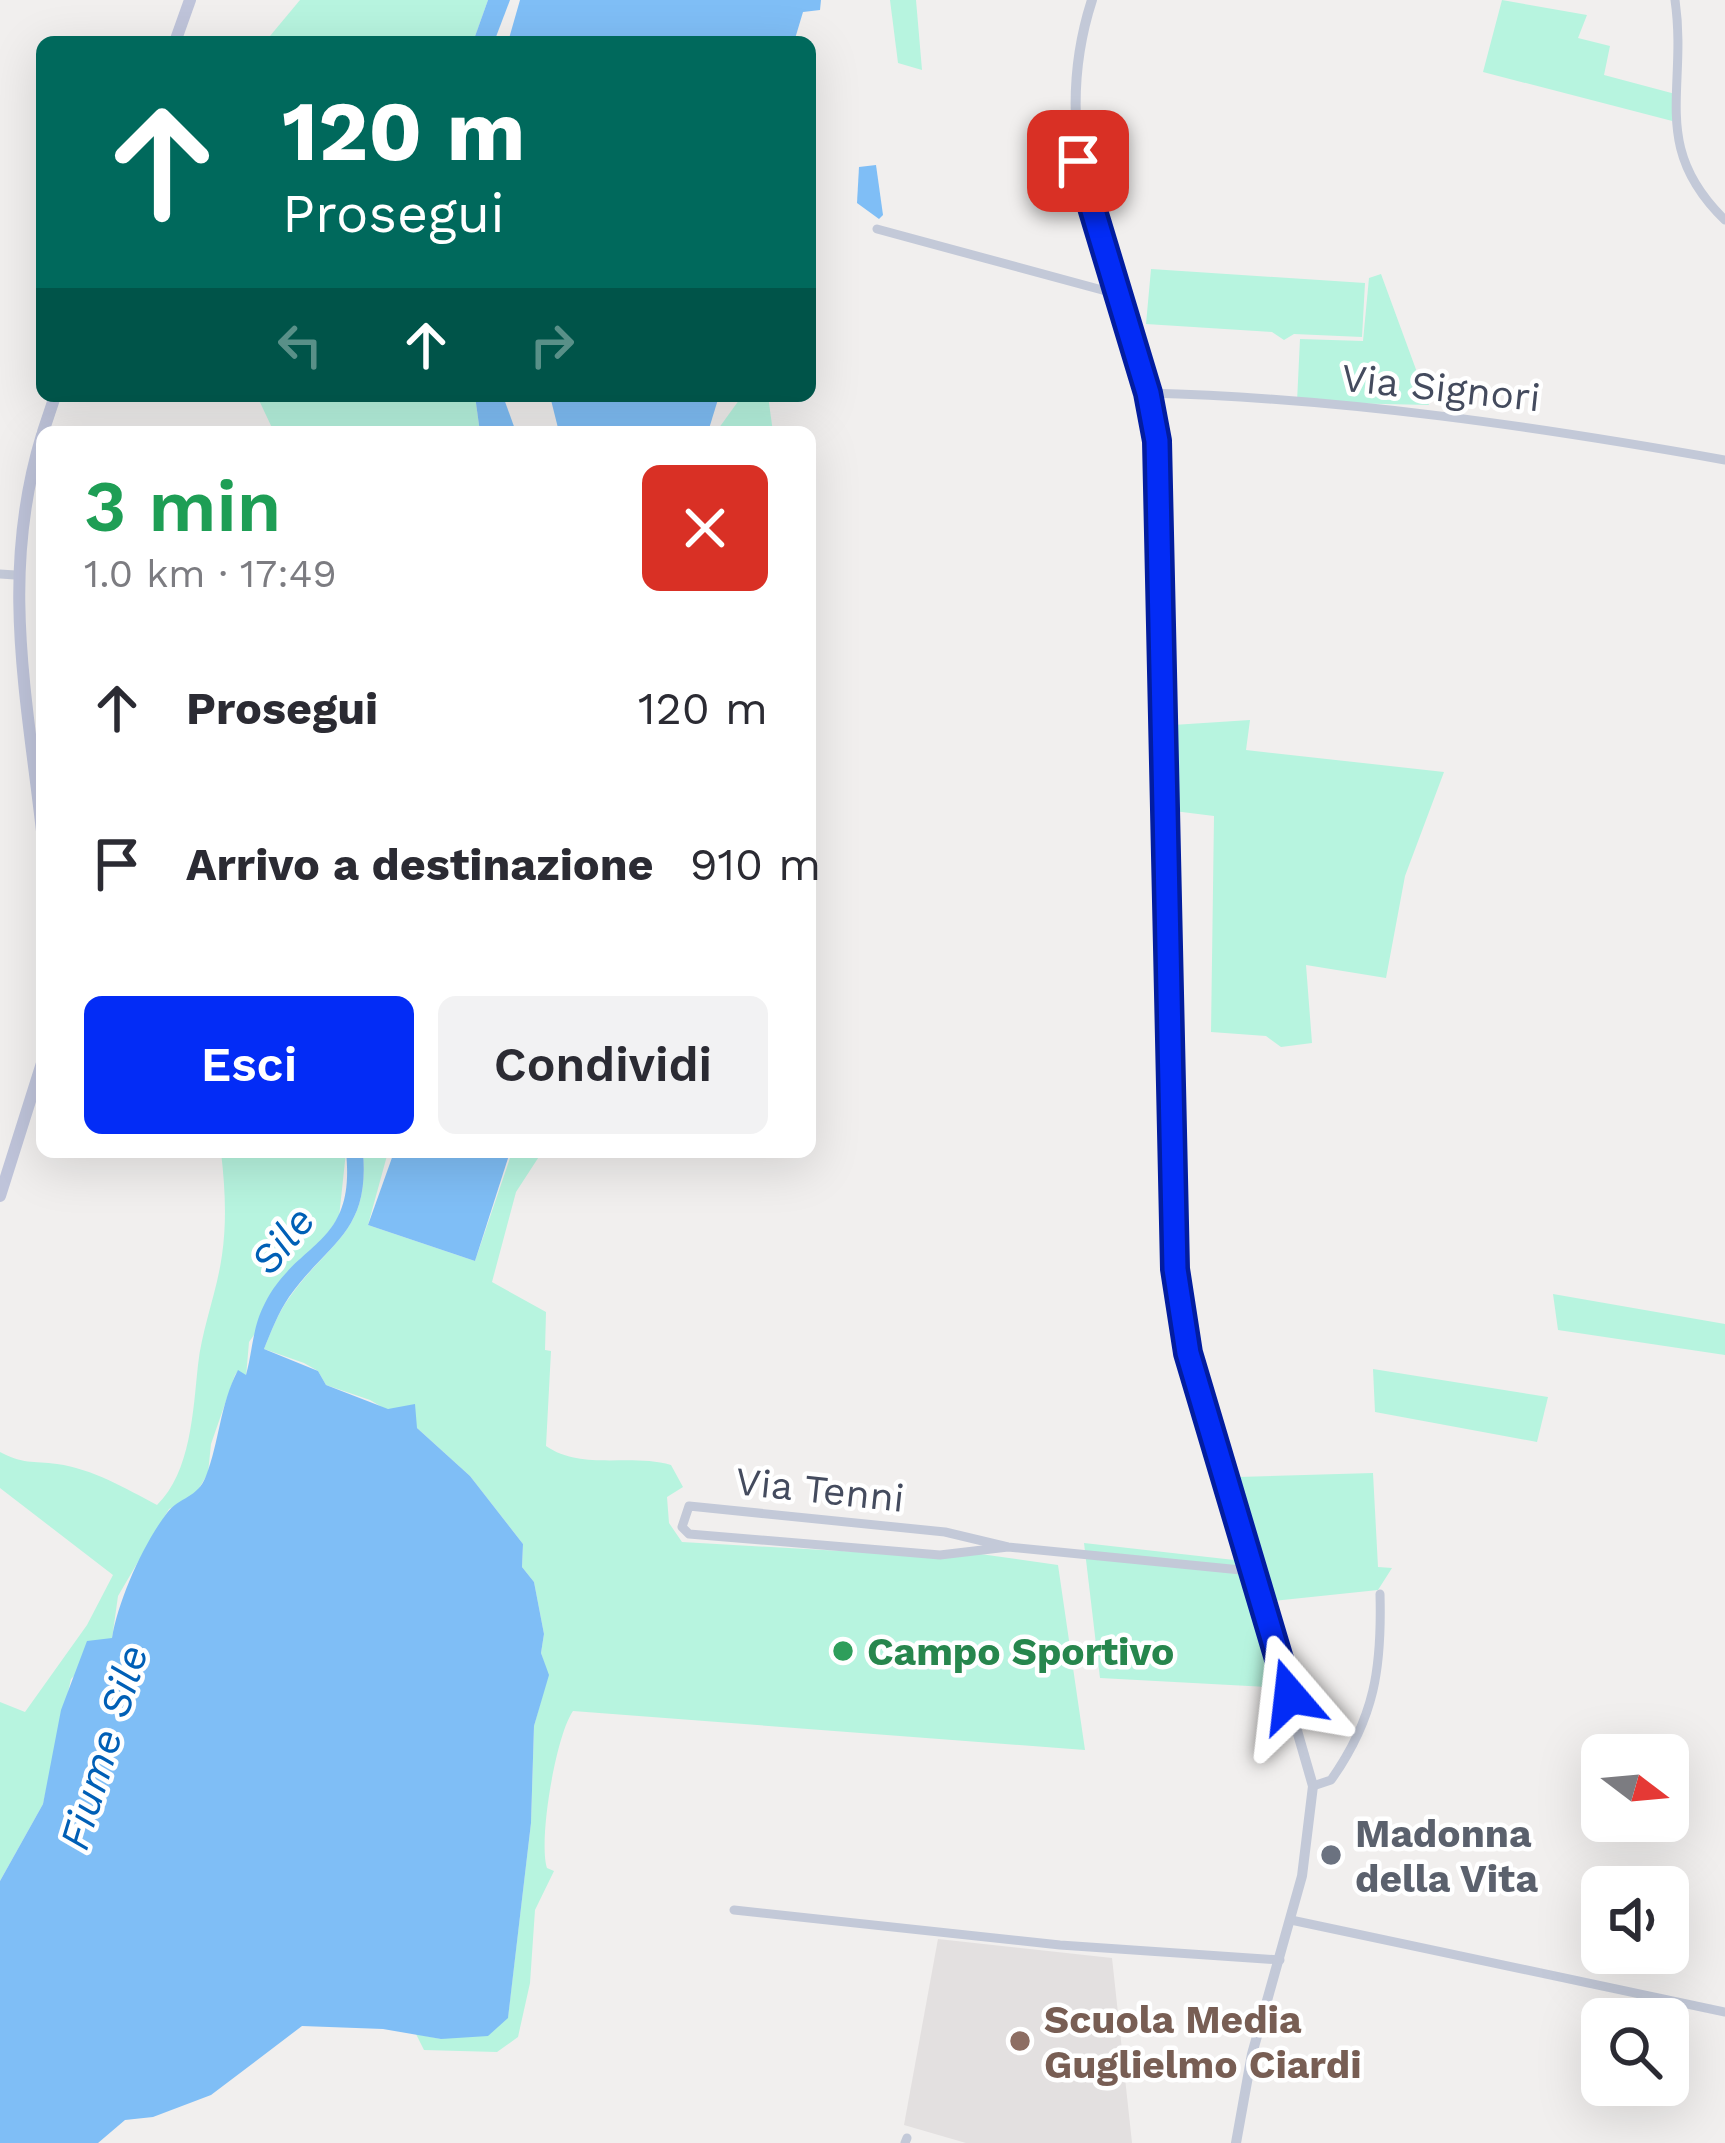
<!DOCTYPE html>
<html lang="it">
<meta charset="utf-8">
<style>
body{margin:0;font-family:"Work Sans",sans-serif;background:#f2f2f3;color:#2b2b33;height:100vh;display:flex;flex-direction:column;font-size:45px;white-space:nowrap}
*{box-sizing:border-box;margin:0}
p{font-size:39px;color:#7c7c81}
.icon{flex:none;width:66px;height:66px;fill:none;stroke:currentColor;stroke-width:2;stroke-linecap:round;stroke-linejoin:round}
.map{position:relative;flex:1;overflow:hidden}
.drawer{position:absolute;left:36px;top:426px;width:780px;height:732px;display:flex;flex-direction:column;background:#fff;border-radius:18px;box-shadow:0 12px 48px #0002}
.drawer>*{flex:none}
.top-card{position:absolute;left:36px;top:36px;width:780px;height:366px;border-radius:18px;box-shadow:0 12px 48px #0002;background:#00695c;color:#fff;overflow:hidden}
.needle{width:78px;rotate:106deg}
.fabs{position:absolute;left:1581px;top:1734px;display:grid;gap:24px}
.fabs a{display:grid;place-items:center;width:108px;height:108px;border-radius:18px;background:#fff;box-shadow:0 12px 48px #0002;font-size:60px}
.pin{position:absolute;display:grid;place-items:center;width:102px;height:102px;color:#fff;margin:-51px;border-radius:24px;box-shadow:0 6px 18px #0006}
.me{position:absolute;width:132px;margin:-66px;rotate:343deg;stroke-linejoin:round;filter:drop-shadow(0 0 9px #0008)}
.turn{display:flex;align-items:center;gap:42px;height:252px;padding:0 48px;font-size:54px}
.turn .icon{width:156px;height:156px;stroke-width:2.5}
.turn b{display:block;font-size:84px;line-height:102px}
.lanes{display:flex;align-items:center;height:114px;padding:0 48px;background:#0003;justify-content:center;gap:60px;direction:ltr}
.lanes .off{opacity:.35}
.round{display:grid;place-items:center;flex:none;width:126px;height:126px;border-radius:18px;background:#f2f2f3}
.headline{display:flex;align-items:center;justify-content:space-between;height:204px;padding:0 48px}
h1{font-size:72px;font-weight:600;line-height:90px;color:#1e9e55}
.button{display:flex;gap:24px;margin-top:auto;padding:24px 48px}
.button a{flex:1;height:138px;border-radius:18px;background:#032cf6;color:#fff;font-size:48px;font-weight:600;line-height:138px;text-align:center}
.button a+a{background:#f2f2f3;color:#2b2b33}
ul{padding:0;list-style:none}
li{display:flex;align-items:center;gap:36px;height:156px;padding:0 48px}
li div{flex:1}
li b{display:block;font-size:45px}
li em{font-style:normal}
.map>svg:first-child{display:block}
.education{fill:#e3e0e0}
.green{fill:#b7f4df}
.water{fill:#7fbef6}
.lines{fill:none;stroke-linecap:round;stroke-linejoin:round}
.minor{stroke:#c3c9d8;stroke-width:9}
.tertiary{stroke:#c3c9d8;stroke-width:10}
.secondary{stroke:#bfc4da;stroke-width:12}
.route-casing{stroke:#021da0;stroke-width:30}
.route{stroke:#032cf6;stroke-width:21}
.leisure-dot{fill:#2e9e5b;stroke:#fff;stroke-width:4.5}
.worship-dot{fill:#6b7280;stroke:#fff;stroke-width:4.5}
.education-dot{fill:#8d6e63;stroke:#fff;stroke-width:4.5}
.labels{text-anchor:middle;stroke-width:9;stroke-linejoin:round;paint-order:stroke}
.street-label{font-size:39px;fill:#444b5e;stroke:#fff}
.leisure-label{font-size:39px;font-weight:bold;fill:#27864d;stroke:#fff;text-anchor:start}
.worship-label{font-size:39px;font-weight:bold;fill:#5b616d;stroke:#fff;text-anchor:start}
.education-label{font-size:39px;font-weight:bold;fill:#785e54;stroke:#fff;text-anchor:start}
.water-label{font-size:42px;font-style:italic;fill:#005fb6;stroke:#fff}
</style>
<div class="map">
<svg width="1725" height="2143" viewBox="0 0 1725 2143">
<rect width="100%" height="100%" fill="#f1efee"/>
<polygon class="education" points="938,1939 1112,1958 1132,2143 966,2143 904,2125"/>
<g class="green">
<polygon points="300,0 488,0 473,42 265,42"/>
<polygon points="890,0 916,0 922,70 898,63"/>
<polygon points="1502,0 1587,15 1578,38 1610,46 1604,75 1679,95 1680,123 1483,72"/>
<polygon points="1151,269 1365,283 1362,337 1294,334 1284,340 1272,332 1146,324"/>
<polygon points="1381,274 1429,405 1297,402 1300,339 1363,341 1369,278"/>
<polygon points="257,396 475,396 480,432 274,432"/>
<polygon points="742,396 768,396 773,432 716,432"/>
<polygon points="1250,720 1246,750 1444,772 1405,876 1386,978 1306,965 1312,1043 1281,1047 1266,1036 1211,1032 1214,816 1174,811 1173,725"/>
<path d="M 221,1152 L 346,1152 L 339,1217 L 249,1342 L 246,1377 L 238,1371 L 235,1375 L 211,1444 L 208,1473 L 194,1497 L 169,1509 L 118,1596 L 112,1639 L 71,1679 L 43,1804 L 0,1881 L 0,1702 L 25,1712 L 87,1625 L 113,1575 L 0,1488 L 0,1452 C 22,1464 33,1461 57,1464 C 93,1469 125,1488 157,1505 C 191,1472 193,1411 198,1365 C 202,1328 217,1292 222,1255 C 227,1220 225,1187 221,1152 Z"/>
<path d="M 363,1152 L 388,1152 L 368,1225 L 475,1261 L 512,1152 L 542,1152 L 516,1192 L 492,1282 L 546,1312 L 545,1350 L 551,1351 L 546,1446 C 582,1471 630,1453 671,1465 L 683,1487 L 667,1497 L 669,1523 L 682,1542 L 947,1557 L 973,1553 L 1058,1565 L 1085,1750 L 573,1711 C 556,1735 538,1840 547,1868 L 554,1871 L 535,1910 L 530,1983 L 518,2037 L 497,2052 L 424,2050 L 416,2034 L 441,2039 L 508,2017 L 531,1823 L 534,1726 L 548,1675 L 541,1653 L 544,1634 L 534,1582 L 522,1567 L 523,1544 L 470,1476 L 417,1428 L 370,1400 L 326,1385 L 318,1371 L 304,1363 L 264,1349 C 271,1332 278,1313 289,1298 C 329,1241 370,1233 363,1152 Z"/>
<polygon points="1553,1294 1725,1324 1725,1355 1558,1330"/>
<polygon points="1373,1369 1548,1397 1537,1442 1375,1412"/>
<polygon points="1373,1473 1378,1567 1392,1568 1378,1590 1273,1601 1238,1477"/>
<polygon points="1084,1543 1243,1561 1284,1688 1100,1678"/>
</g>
<g class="water">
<polygon points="488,0 510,0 494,42 473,42"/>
<polygon points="520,0 821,0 820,10 803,12 794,42 508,42"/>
<polygon points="876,165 883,215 879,219 857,203 859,167"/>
<polygon points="475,396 503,396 516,432 480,432"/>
<polygon points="550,396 719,396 708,432 559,432"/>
<path d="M 346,1152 L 363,1152 C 370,1233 329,1241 289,1297 C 278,1313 271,1332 264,1349 L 318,1371 L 326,1385 L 388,1409 L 415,1404 L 417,1428 L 470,1476 L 523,1544 L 522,1567 L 534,1582 L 544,1634 L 541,1653 L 549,1675 L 534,1726 L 531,1823 L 508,2018 L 488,2036 L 441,2039 L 383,2029 L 302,2026 L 211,2095 L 153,2117 L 125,2120 L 98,2143 L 0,2143 L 0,1881 L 43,1804 L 61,1710 L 87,1641 L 112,1638 C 118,1601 143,1544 167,1513 C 179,1497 198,1498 206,1476 C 219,1443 220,1404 238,1370 L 246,1375 C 253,1350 252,1328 265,1303 C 297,1240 356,1247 346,1152 Z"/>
<polygon points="394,1152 510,1152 475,1261 368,1225"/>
</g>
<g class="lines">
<g class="minor">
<path d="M 1675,0 C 1688,90 1649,146 1725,220"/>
<polyline points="877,229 1117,294"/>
<path d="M 1148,393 C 1342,398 1534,426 1725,460"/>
<polyline points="0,574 15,575"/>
<polyline points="1008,1547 940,1555 689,1534 682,1527 689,1506 945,1532 1008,1547 1251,1571"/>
<path d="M 1313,1786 L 1331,1780 C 1375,1718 1382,1667 1380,1594"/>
<polyline points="734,1910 1060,1945 1280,1960"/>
<polyline points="1291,1920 1725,2012"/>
<polyline points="905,2143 907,2138"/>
</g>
<path class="tertiary" d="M 1092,0 C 1039,163 1128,285 1157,441 L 1175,1269 L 1188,1353 L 1313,1786 L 1302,1876 L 1252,2054 L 1236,2143"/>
<g class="secondary">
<polyline points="175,42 190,0"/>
<polyline points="43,432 55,396"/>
<path d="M 42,435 C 0,573 26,691 42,831"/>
<polyline points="0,1196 42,1063"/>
</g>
</g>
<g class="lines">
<g class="route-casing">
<polyline id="route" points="1078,161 1148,393 1157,441 1175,1269 1188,1353 1290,1696"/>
</g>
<use href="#route" class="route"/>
</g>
<circle class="leisure-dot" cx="843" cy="1651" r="12"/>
<circle class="worship-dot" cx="1331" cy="1855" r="12"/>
<circle class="education-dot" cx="1020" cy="2041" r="12"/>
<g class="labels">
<g class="street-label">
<text transform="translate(1441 387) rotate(6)" y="14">Via Signori</text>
<text transform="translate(820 1489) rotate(6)" y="14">Via Tenni</text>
</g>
<g class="leisure-label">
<text x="867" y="1665">Campo Sportivo</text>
</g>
<g class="worship-label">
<text x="1355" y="1847">Madonna<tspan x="1355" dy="45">della Vita</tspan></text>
</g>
<g class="education-label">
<text x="1044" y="2033">Scuola Media<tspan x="1044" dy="45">Guglielmo Ciardi</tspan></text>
</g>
<g class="water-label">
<text transform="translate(282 1240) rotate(-51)" y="15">Sile</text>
<text transform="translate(103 1747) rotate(-73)" y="15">Fiume Sile</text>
</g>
</g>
</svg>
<div class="fabs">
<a><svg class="needle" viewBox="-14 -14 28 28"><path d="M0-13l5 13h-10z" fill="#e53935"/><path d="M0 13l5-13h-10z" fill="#7c7c81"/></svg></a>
<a><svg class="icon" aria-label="sound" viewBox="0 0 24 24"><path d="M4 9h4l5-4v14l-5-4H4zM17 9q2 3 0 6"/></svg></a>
<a><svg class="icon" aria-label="search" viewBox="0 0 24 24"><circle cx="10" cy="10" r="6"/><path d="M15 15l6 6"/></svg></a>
</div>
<div class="pin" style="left:1078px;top:161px;background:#d93025"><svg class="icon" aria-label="arrive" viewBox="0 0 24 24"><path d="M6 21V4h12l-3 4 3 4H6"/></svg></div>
<svg class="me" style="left:1290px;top:1696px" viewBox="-20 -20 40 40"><path d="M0-17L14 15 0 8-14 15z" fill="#032cf6" stroke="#fff" stroke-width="4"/></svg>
<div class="top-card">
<div class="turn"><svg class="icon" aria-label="ahead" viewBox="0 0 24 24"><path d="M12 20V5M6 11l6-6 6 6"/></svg><div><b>120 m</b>Prosegui</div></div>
<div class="lanes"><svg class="icon off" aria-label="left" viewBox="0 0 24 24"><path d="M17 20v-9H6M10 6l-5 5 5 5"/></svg><svg class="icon" aria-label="ahead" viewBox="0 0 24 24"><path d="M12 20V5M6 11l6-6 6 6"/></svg><svg class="icon off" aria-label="right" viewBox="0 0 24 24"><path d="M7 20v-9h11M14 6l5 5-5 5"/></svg></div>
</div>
<section class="drawer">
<div class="headline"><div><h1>3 min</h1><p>1.0 km · 17:49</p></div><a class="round" style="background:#d93025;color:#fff"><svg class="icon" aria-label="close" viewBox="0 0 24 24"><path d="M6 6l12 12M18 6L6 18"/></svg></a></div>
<ul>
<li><svg class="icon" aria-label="ahead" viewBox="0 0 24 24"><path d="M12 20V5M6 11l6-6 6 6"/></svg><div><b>Prosegui</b></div><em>120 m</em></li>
<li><svg class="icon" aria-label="arrive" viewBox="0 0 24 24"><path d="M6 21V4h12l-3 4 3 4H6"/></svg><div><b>Arrivo a destinazione</b></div><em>910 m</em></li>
</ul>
<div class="button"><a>Esci</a><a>Condividi</a></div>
</section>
</div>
